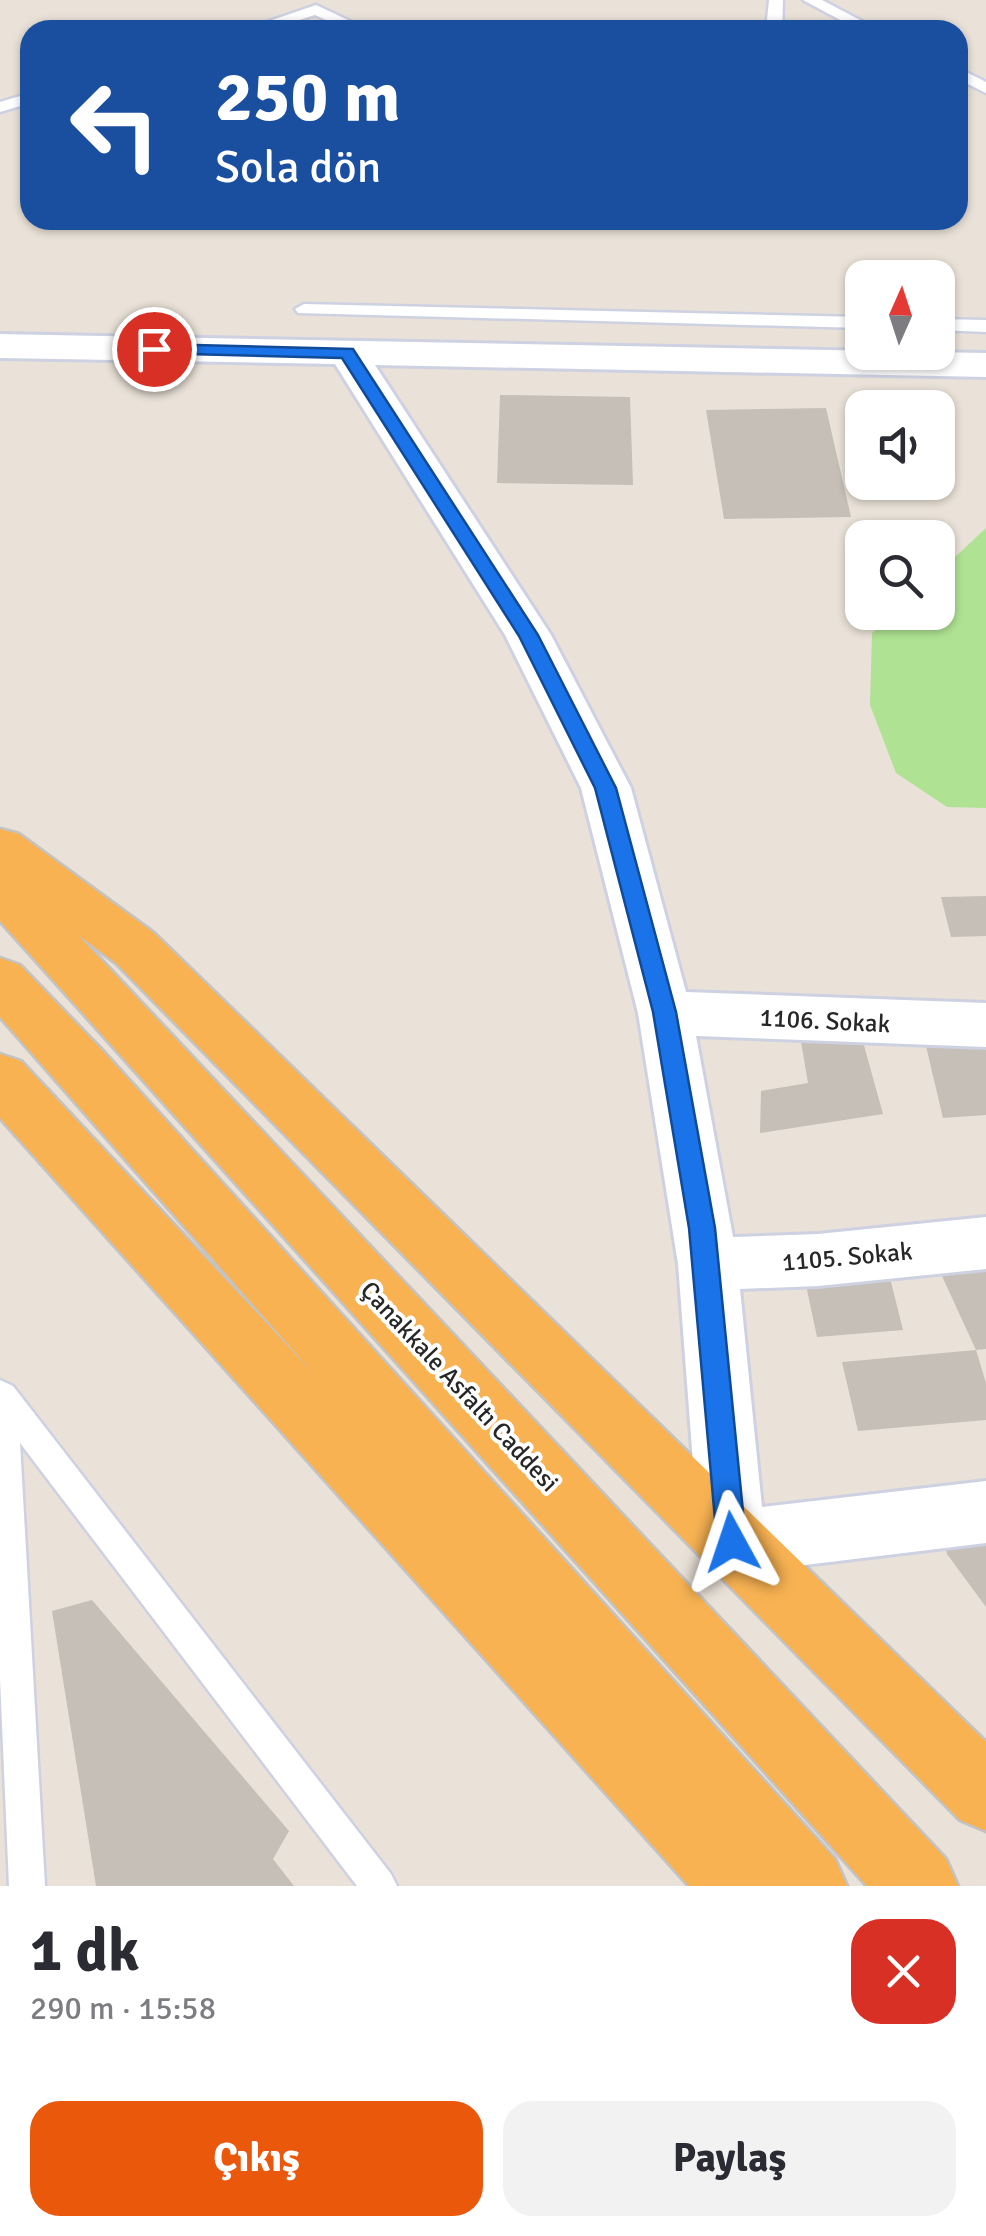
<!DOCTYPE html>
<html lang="tr">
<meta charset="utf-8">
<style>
body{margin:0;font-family:Signika,sans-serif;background:#f2f2f3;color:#2b2b33;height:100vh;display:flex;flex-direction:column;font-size:38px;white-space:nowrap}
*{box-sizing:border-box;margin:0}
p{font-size:32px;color:#7c7c81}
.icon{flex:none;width:55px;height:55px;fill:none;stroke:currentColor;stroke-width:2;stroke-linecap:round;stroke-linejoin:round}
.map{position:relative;height:1886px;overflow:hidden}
.side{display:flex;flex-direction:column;background:#fff;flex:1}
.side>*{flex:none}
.banner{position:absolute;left:20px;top:20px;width:948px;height:210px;border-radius:30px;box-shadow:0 2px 8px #0004;background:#1a4fa0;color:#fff;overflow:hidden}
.needle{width:65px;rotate:3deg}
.fabs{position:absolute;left:845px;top:260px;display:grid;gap:20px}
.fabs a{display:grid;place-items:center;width:110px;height:110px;border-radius:20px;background:#fff;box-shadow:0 2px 8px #0004;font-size:50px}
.pin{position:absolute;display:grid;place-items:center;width:85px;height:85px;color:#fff;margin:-42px;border:5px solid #fff;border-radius:50%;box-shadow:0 2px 10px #0007}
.me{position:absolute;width:110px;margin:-55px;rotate:355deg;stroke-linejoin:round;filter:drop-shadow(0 0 8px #0008)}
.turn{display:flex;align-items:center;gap:35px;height:210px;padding:0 30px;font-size:45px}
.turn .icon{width:130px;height:130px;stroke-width:2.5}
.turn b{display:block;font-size:70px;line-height:85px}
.round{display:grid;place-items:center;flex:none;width:105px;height:105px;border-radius:30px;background:#f2f2f3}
.head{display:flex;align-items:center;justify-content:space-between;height:170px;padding:0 30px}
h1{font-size:60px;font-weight:800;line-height:75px}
.button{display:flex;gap:20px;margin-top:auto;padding:20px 30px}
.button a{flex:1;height:115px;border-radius:30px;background:#ea580c;color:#fff;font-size:40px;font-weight:800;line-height:115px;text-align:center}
.button a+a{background:#f2f2f3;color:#2b2b33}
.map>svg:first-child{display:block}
.green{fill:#afe292}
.building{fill:#c5bfb8}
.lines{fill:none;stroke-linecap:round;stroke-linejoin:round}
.service-casing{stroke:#cdd1e1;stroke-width:5}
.minor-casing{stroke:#cdd1e1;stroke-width:6}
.trunk-casing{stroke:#c3c3c3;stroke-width:5}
.service{fill:#fff;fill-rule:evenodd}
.minor{fill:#fff;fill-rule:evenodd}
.trunk{fill:#f8b252;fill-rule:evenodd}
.route{fill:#1a73e8;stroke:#114b97;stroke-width:2.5}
.labels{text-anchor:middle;stroke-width:8;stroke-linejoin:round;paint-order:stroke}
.street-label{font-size:25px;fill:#272727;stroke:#fff}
</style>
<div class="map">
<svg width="986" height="1886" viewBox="0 0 986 1886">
<rect width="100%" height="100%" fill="#eae2d8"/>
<polygon class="green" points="986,528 986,808 947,807 896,773 870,705 872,633 894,613 938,612 938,573"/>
<g class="building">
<polygon points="500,395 630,397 633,485 497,483"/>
<polygon points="826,408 851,517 724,519 706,410"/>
<polygon points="986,896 986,936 951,937 941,897"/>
<polygon points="799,1030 860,1031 883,1114 760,1133 761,1091 808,1083"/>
<polygon points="925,1042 986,1042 986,1115 943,1118"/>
<polygon points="986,1260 986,1349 976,1350 986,1383 986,1420 858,1431 842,1362 976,1350 936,1263"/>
<polygon points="888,1270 903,1330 817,1337 804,1276"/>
<polygon points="986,1524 986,1607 947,1554 940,1529"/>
<polygon points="92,1600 289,1831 273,1859 294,1886 96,1886 52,1611"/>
</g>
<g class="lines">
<g class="service-casing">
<g id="service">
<polygon points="769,0 783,0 782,30 766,30"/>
<polygon points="803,0 822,0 879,30 859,30"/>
<polygon points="316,5 369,30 348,30 315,15 267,30 243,30"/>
<polygon points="958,68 986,82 986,93 958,79"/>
<polygon points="30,93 30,103 0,112 0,102"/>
<polygon points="304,304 862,317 862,328 298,313 295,309"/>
<polygon points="938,319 986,320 986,332 938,330"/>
<polygon points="0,1380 13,1386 391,1874 397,1886 357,1886 20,1443 45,1886 9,1886 0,1679"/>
</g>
</g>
<g class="minor-casing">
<polygon id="minor" points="0,334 986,353 986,377 375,365 551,635 631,788 686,992 986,1003 986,1047 696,1036 733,1237 818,1234 986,1217 986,1269 818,1286 740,1289 762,1507 986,1481 986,1543 732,1574 709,1564 699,1542 678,1264 638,1013 581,788 505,635 335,364 0,358"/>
</g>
<g class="trunk-casing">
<g id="trunk">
<polygon points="0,829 19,834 154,933 986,1742 986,1831 960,1820 116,963 78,935 946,1859 958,1886 867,1886 0,921"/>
<polygon points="0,958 20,965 101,1049 835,1859 847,1886 689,1886 0,1118 0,1054 21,1061 315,1375 0,1017"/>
</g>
</g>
<use href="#service" class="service"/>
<use href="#minor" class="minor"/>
<use href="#trunk" class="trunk"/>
</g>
<polygon class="route" points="154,344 353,349 538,635 616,788 676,1012 715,1228 746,1542 742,1551 732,1555 722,1551 717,1542 689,1228 653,1012 595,788 519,636 342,358 148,353 146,349"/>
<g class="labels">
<g class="street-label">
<text transform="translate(825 1020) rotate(3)" y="9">1106. Sokak</text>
<text transform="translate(847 1256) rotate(-5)" y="9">1105. Sokak</text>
<text transform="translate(460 1386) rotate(47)" y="9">Çanakkale Asfaltı Caddesi</text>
</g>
</g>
</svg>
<div class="fabs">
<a><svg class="needle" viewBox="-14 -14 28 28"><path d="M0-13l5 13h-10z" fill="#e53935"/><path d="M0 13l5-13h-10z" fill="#7c7c81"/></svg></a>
<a><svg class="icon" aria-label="sound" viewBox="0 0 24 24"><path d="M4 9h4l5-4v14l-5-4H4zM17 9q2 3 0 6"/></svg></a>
<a><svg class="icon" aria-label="search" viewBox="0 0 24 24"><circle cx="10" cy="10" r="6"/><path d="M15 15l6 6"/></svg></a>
</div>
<div class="pin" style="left:154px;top:349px;background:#d93025"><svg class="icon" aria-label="arrive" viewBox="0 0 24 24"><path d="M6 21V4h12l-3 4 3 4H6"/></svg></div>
<svg class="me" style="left:732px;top:1542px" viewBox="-20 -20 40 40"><path d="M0-17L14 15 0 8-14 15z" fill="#1a73e8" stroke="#fff" stroke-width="4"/></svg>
<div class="banner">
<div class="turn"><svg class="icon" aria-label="left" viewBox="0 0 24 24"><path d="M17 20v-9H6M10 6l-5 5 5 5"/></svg><div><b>250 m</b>Sola dön</div></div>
</div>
</div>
<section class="side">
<div class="head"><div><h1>1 dk</h1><p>290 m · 15:58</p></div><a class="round" style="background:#d93025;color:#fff"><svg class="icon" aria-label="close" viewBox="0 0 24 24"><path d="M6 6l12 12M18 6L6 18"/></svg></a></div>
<div class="button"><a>Çıkış</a><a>Paylaş</a></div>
</section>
